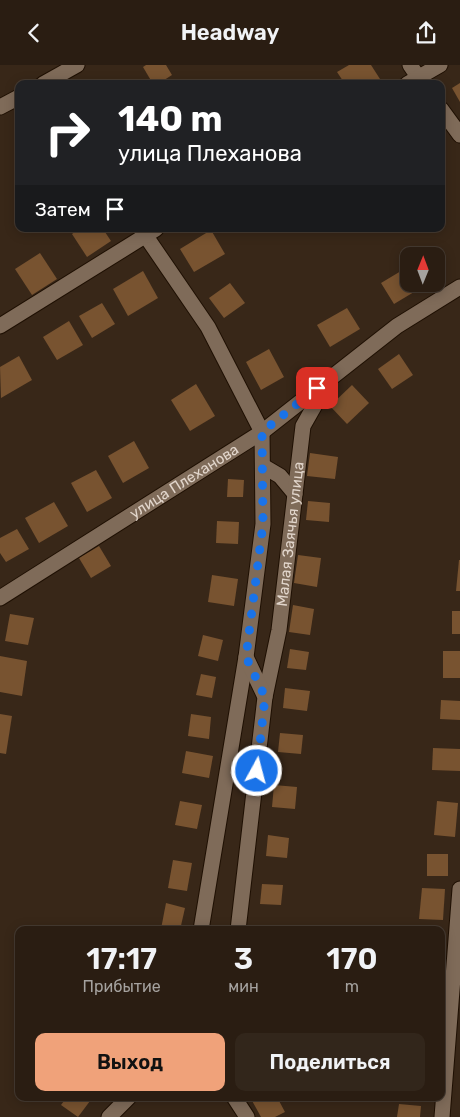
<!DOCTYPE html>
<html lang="ru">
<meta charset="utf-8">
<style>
body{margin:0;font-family:Rubik,sans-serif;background:#32261b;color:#f1f3f6;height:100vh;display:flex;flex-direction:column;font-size:19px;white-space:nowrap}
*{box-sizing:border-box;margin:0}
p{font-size:16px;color:#a5a29f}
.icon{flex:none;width:28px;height:28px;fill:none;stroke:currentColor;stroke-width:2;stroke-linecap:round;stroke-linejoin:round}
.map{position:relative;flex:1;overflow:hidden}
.panel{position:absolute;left:15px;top:861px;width:430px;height:175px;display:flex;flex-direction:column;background:#2a1d12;border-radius:10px;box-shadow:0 2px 12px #0003,0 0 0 1px #463b32}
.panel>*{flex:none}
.banner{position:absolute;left:15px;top:15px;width:430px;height:152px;border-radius:10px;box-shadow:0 2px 12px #0003,0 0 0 1px #463b32;background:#202124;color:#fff;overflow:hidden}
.needle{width:32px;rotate:1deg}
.buttons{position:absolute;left:400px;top:182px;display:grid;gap:10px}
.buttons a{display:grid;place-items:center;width:45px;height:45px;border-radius:10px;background:#2a1d12;box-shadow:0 2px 12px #0003,0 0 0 1px #463b32;font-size:25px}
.pin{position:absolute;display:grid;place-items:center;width:42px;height:42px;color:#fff;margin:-21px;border-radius:10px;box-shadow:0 2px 8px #0006}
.me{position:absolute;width:55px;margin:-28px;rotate:7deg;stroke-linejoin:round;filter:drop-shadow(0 0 4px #0008)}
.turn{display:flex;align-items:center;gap:18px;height:105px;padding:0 20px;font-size:22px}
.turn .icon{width:65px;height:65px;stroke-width:2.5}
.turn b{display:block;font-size:35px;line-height:42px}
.then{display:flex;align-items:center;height:48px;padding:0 20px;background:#0003;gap:10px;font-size:19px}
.eta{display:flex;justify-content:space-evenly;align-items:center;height:85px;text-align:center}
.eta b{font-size:30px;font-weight:600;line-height:35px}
.primary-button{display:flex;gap:10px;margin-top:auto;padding:10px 20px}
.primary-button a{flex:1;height:58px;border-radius:10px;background:#f0a27a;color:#111;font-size:20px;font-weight:600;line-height:58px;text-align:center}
.primary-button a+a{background:#32261b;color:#f1f3f6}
header{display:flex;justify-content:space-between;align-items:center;height:65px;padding:0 20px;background:#2a1d12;font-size:22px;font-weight:600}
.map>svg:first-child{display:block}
.building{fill:#785330}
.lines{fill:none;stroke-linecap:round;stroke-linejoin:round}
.minor-casing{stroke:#1f1003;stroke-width:17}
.minor{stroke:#7f6b59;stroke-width:15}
.route{stroke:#1a73e8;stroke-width:9;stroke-dasharray:0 16.2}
.labels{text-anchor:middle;stroke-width:5;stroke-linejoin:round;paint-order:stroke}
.street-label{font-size:15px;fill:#e2d6cc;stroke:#382718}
</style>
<header><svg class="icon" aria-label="back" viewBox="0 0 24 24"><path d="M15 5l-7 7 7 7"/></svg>Headway<svg class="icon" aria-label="share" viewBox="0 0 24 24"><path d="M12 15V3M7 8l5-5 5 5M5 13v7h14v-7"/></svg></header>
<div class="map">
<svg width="460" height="1052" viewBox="0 0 460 1052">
<rect width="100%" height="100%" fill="#382718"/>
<g class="building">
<polygon points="146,0 166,0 172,10 158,19 153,19 143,2"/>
<polygon points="349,0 371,0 380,14 373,19 345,19 337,7"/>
<polygon points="460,18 460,37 452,23"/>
<polygon points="79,164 103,164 111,176 87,192 72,169"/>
<polygon points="211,165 225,189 194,207 180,184"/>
<polygon points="40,188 57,214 32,230 15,204"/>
<polygon points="406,203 409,208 409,219 415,219 419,224 394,239 381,218"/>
<polygon points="143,206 158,233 128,251 113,224"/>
<polygon points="230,218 245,238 224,253 209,233"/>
<polygon points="102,238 115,259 92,273 79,251"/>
<polygon points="347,243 360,264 330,282 317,260"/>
<polygon points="69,256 83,280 57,295 43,272"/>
<polygon points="269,284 284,312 261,325 246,297"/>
<polygon points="399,289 413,310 392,324 378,304"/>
<polygon points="19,291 32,315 1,333 0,302"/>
<polygon points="196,319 215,351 190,366 171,335"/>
<polygon points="352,320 369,338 347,359 330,341"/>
<polygon points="134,376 149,403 123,418 108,391"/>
<polygon points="310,388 338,392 335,414 307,411"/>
<polygon points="96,405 112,433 87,447 71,418"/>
<polygon points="228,414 244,415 243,432 227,432"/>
<polygon points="308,436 330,438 329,457 306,455"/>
<polygon points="54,437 68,461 39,478 25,453"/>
<polygon points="217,456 239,457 238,479 216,478"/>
<polygon points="17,464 29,484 6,497 0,488 0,473"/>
<polygon points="99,481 111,501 91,513 79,493"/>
<polygon points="298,490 321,493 317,522 294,518"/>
<polygon points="459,495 460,495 460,526 456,526"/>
<polygon points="212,510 238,514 234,541 208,537"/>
<polygon points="293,540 314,544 310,570 289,567"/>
<rect x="452" y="546" width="8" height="23"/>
<polygon points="10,549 34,553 28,580 5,576"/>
<polygon points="203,570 223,575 218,596 198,591"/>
<polygon points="290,584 309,587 306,605 287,603"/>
<rect x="443" y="586" width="17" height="27"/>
<polygon points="0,591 27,596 22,631 0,627"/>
<polygon points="201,609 216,612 212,633 196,630"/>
<polygon points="285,623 310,626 307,646 283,643"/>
<polygon points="441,635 460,636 460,655 440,654"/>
<polygon points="0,649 12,651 6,689 0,688"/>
<polygon points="191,649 211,652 209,674 188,671"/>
<polygon points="280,668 303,670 301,689 278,687"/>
<polygon points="433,683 460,684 460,706 432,705"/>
<polygon points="186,686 213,691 209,713 182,708"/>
<polygon points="274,720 297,722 295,744 272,742"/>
<polygon points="180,736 202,740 197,764 175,760"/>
<polygon points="437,736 458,738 455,772 434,770"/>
<polygon points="268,770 289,773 287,793 266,791"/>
<rect x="427" y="789" width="21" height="22"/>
<polygon points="173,795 192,798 187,826 168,823"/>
<polygon points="262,819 283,820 281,840 260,839"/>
<polygon points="422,823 445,824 443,855 419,854"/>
<polygon points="166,838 185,843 180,865 161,864"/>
<polygon points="67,1032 93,1032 78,1052 61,1040"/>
<polygon points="250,1032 277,1032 285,1047 275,1052 261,1052"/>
<polygon points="399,1039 421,1041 420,1052 397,1052"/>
</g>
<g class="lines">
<g class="minor-casing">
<g id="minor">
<polyline points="410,0 423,19"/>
<polyline points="43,19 77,0"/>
<polyline points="407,19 440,0"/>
<polyline points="0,42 19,32"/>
<polyline points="441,44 460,70"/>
<polyline points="141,164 208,262 262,367 263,459 246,592 201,865"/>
<polyline points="0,261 156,164"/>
<polyline points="263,401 280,411 295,429"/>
<path id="s1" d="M 0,533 L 262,367 L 397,261 L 460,222"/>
<path id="s2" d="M 265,632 L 279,565 L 303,361 L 328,317"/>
<polyline points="238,865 265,632 246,592"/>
<polyline points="234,1032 247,1052"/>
<polyline points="109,1052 129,1032"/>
<polyline points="442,1052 460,824"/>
</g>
</g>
<use href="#minor" class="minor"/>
</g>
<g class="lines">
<polyline class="route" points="257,706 265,632 246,592 263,459 262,367 317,323"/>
</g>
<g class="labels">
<g class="street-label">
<text dy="5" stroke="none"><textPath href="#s1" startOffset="218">улица Плеханова</textPath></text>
<text dy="5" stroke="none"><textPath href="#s2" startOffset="165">Малая Заячья улица</textPath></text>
</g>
</g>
</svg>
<div class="buttons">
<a><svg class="needle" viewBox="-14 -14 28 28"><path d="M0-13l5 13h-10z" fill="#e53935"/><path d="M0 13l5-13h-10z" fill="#a5a29f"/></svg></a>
</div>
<div class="pin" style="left:317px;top:323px;background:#d93025"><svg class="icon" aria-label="arrive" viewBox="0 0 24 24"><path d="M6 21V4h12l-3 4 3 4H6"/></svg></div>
<svg class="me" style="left:257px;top:706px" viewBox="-20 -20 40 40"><circle r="17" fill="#1a73e8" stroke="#fff" stroke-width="3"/><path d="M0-11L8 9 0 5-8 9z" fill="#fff"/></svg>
<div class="banner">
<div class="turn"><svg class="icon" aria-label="right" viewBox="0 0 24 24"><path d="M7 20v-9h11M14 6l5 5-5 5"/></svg><div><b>140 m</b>улица Плеханова</div></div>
<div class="then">Затем<svg class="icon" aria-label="arrive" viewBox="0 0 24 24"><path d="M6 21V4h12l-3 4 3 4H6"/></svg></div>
</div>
<section class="panel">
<div class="eta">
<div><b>17:17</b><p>Прибытие</p></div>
<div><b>3</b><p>мин</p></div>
<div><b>170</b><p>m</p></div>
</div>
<div class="primary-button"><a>Выход</a><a>Поделиться</a></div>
</section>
</div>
